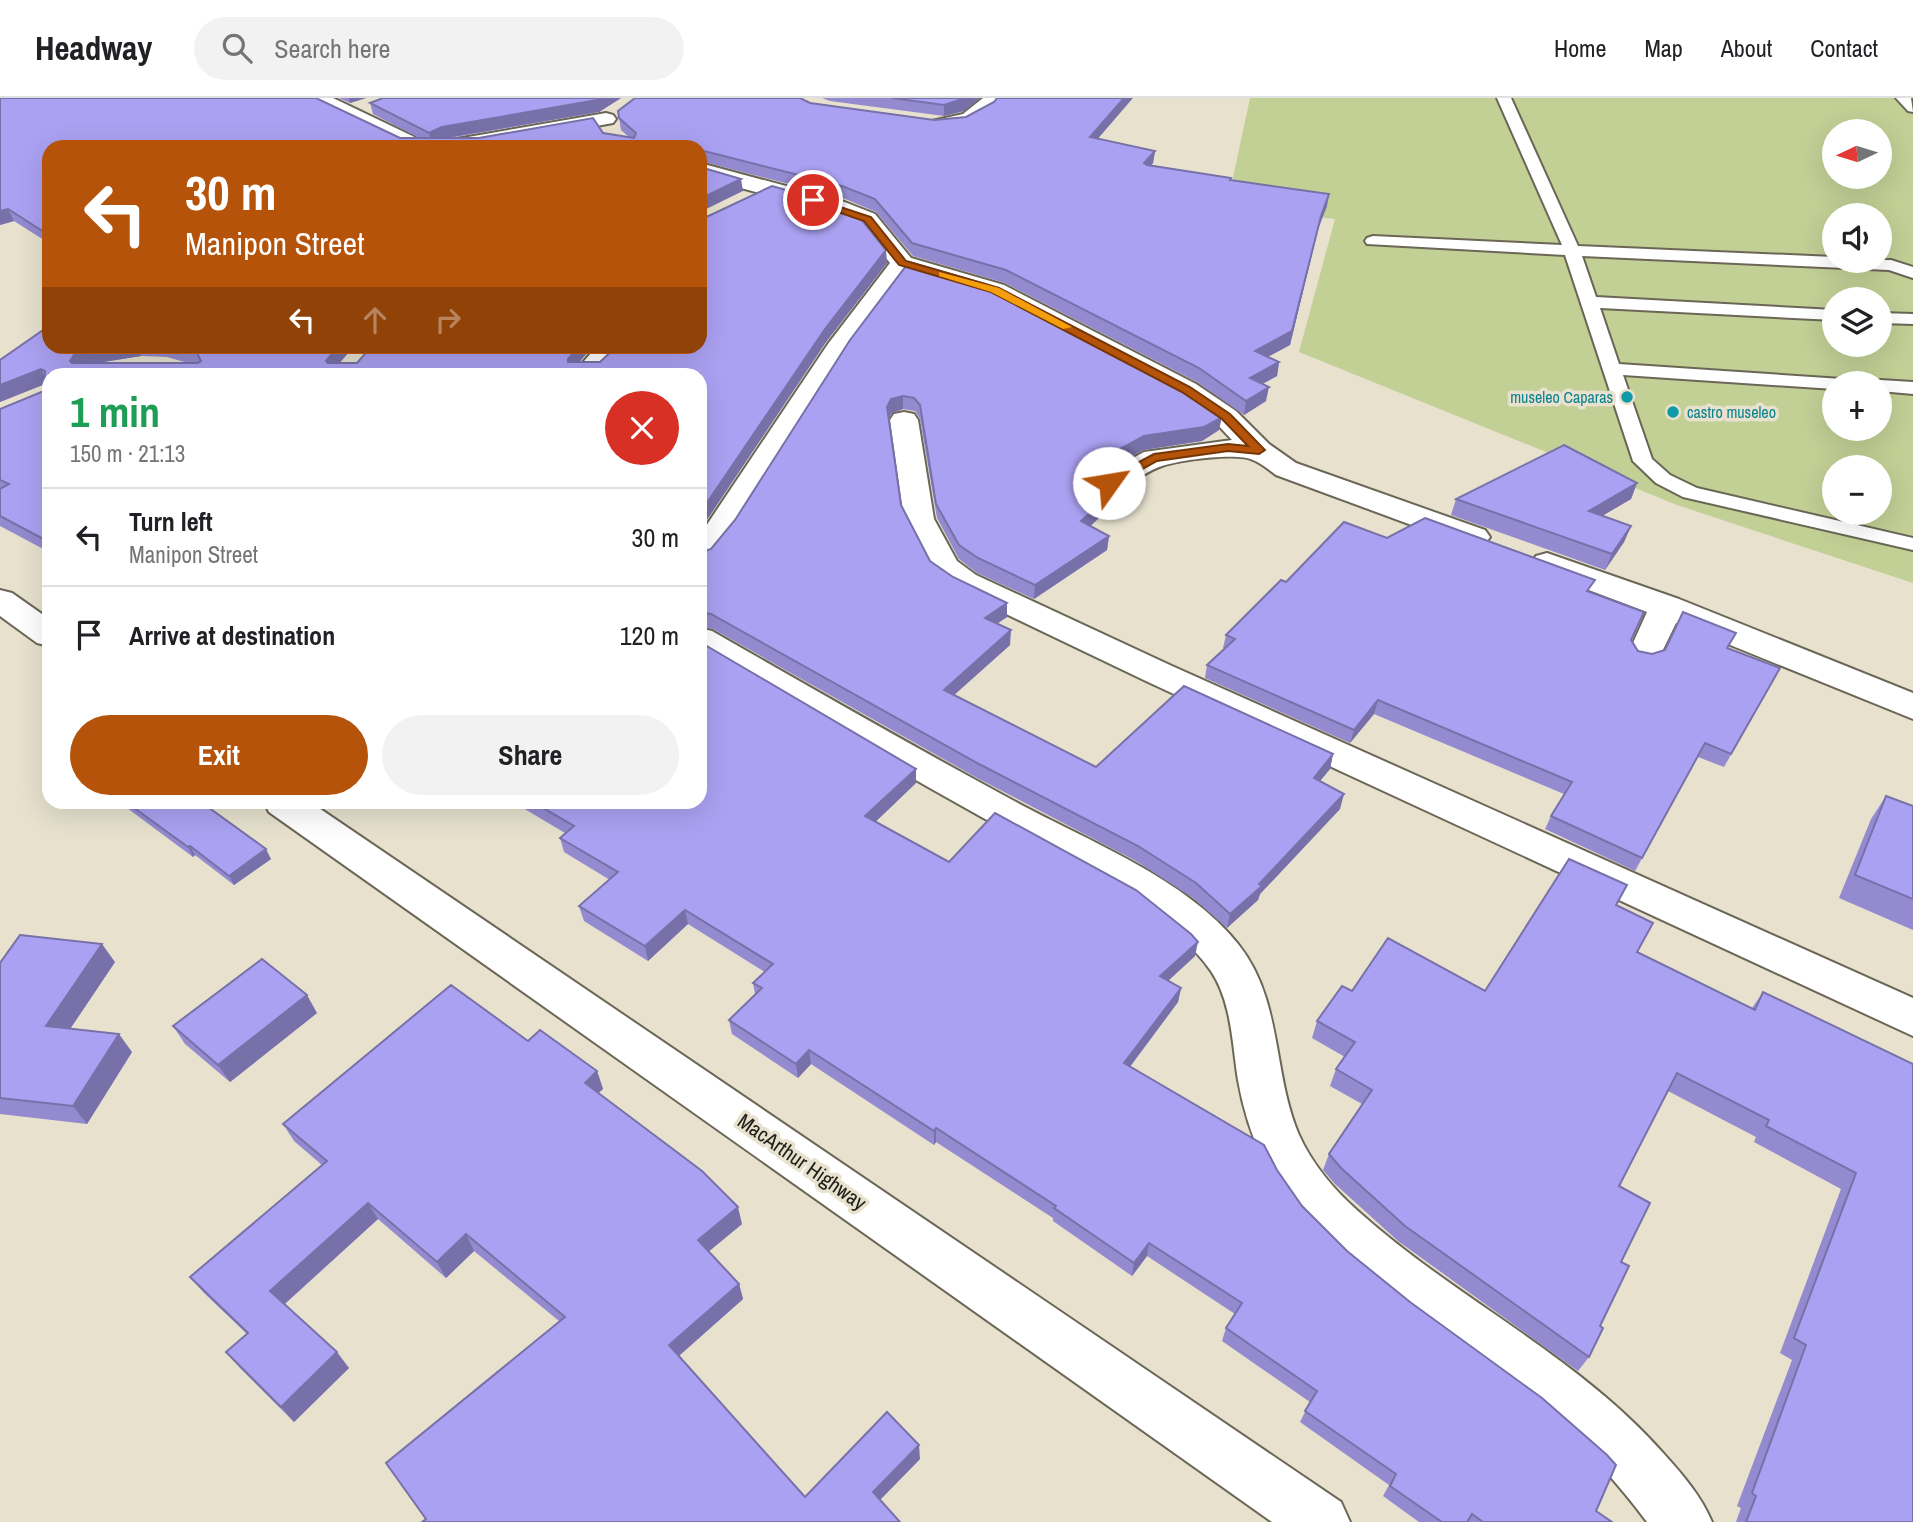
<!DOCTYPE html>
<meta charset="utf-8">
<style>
body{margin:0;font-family:"Archivo Narrow",sans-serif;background:#f2f2f2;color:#202124;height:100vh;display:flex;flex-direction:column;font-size:26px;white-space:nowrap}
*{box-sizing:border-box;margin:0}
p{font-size:23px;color:#757577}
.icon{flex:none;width:38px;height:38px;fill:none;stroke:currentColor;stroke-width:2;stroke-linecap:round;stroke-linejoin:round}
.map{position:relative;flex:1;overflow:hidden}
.side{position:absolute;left:42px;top:270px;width:665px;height:441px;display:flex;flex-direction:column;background:#fff;border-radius:21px;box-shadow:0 7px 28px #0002}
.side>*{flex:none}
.guide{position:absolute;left:42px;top:42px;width:665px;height:214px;border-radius:21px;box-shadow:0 7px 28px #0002;background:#b45309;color:#fff;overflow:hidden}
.needle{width:46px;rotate:266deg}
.fabs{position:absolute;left:1822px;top:21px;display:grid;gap:14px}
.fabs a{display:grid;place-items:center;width:70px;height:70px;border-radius:50%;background:#fff;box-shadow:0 7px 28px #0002;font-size:35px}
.pin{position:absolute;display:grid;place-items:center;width:60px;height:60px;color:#fff;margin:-30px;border:4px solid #fff;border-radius:50%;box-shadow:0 2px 7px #0007}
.me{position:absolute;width:77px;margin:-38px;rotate:58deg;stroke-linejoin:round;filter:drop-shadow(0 0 5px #0008)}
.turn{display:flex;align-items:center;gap:24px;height:147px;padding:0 28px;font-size:32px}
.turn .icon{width:91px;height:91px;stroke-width:2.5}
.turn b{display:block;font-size:49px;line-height:60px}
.lanes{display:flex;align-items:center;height:66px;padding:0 28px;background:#0003;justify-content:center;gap:35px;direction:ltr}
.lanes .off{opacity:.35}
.round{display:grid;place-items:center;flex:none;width:74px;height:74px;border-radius:37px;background:#f2f2f2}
.headline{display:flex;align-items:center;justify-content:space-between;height:119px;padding:0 28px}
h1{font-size:42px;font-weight:800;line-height:52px;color:#1e9e55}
.action{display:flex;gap:14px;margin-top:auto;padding:14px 28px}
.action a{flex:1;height:80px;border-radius:42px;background:#b45309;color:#fff;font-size:28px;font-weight:800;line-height:80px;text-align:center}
.action a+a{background:#f2f2f2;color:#202124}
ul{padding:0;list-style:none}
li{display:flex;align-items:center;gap:21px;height:98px;padding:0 28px;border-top:2px solid #e0e0e0}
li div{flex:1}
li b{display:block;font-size:26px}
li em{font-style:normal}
header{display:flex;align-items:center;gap:42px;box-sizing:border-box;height:98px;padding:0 35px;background:#fff;border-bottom:2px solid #e0e0e0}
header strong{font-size:33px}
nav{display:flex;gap:38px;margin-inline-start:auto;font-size:24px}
.search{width:490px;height:63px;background:#f2f2f2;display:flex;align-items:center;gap:18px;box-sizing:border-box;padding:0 24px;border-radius:38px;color:#757577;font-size:26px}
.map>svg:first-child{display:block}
.green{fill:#c2cf95;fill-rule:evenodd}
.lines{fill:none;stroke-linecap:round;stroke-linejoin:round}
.lane-casing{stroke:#6b6656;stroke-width:4}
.street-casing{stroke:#6b6656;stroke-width:4}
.highway-casing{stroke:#6b6656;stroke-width:4}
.lane{fill:#fff;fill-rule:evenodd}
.street{fill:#fff;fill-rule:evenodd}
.highway{fill:#fff;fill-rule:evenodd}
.wall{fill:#938ad0;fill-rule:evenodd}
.shaded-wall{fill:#7871a9}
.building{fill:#aba1f2;stroke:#7871a9;stroke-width:2}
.route{fill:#b45309;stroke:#753606;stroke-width:2}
.slow{fill:#f59e0b}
.culture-dot{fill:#0f9aa8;stroke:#e7e1ce;stroke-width:2.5}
.labels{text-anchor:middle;stroke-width:7;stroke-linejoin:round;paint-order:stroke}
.far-culture-label{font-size:16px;fill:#0d838f;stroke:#e7e1ce;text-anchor:end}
.near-street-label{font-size:21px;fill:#222019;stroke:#e7e1ce}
</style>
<header>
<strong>Headway</strong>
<div class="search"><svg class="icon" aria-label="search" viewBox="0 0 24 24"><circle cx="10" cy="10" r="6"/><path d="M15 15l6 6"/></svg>Search here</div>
<nav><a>Home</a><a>Map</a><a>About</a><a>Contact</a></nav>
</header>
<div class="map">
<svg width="1913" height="1424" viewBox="0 0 1913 1424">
<rect width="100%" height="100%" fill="#e7e1ce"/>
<path class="green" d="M 1250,0 L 1913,0 L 1913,485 L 1677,407 L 1299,254 L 1335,121 L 1227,108 ZM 1834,33 L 1880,33 L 1880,79 L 1834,79 ZM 1834,117 L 1880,117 L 1880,163 L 1834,163 ZM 1834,201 L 1880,201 L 1880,247 L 1834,247 ZM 1834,285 L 1880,285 L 1880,331 L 1834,331 ZM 1834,369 L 1880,369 L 1880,415 L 1834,415 Z"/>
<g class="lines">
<g class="lane-casing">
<g id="lane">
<polygon points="1497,0 1511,0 1578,148 1834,159 1834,163 1891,162 1913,169 1913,180 1889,172 1582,158 1596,199 1834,212 1834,222 1600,210 1619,266 1842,281 1844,285 1834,285 1834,291 1623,277 1652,361 1670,377 1697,390 1913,440 1913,452 1683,399 1656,385 1633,363 1565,157 1367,146 1365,143 1367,140 1373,138 1562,147"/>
<polygon points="1896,0 1911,0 1913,14 1908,13"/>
<polygon points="1880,215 1913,216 1913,226 1880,225"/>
<polygon points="1880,282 1913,284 1913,296 1880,293 1880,285 1873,285"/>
</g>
</g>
<g class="street-casing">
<g id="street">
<polygon points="307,0 333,0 427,45 431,49 403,49 310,4"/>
<path d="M 983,0 L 1004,0 C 988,23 960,38 932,31 L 929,27 L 932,23 L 963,16 Z"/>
<polygon points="606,15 613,17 616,21 613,25 481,49 434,49 438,45 445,43"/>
<path d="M 700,65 L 842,103 L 875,116 L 911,160 L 1004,187 L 1196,286 L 1236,313 L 1269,346 L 1296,365 L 1485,432 L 1490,439 L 1485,446 L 1474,448 L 1463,446 L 1276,377 C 1269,372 1261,365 1253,362 C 1238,354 1179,362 1162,368 C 1139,375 1124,398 1098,391 L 1094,385 L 1098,379 L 1144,354 L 1232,342 L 1216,325 L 1176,298 L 986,197 L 908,174 L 849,254 L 735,435 L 711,464 L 700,467 L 700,437 L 828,246 L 890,165 L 859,126 L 826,113 L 700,79 Z"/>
<polygon points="597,248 623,248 617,261 601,276 573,276"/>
<polygon points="904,314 914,316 918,322 934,421 957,463 976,477 1172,568 1913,900 1913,938 1148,584 954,491 933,476 904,421 890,322 894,316"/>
<polygon points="1547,455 1679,501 1913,595 1913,621 1676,525 1657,564 1645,567 1633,564 1628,556 1647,514 1536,472 1531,465 1536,458"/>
<path d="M 700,530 L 712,533 C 813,591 914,649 1016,704 C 1088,743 1187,781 1238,846 C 1283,902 1272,974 1299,1037 C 1312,1066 1335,1093 1359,1114 C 1456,1201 1577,1257 1664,1356 C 1683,1377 1701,1398 1712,1424 L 1647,1424 C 1623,1392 1597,1361 1566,1335 C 1484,1266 1389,1213 1314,1136 C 1273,1095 1248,1039 1238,982 C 1232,945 1232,905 1211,873 C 1164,805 1049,757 978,717 C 885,665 792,611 700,556 Z"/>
</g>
</g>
<g class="highway-casing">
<g id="highway">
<polygon points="0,492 12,495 49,521 49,548 37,545 0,518"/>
<polygon points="264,704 310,704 1341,1404 1350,1424 1272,1424 269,714"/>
</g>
</g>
<use href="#lane" class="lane"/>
<use href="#street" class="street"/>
<use href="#highway" class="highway"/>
</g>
<g class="wall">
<polygon points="0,0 400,40 419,40 373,16 370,5 383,0 621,0 599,14 449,40 479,40 603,35 629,39 621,32 618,13 810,5 934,22 1098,41 1155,53 1153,65 1151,67 1231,80 1231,82 1327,108 1318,131 1290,247 1267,259 1279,264 1277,278 1262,286 1266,303 1244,317 1197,284 1005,185 913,158 876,114 843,100 700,63 700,49 49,49 49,145 47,144 14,123 0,127"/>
<polygon points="339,0 366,0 350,5"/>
<polygon points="822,0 980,0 964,13 944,18 830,3"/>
<path d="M 887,165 L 826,244 L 700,432 L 49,276 L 49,454 L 0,428 L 0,311 L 44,293 L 44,286 L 0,304 L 0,262 L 49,248 L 353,248 L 353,249 L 340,265 L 600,264 ZM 141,258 L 167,259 L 188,265 L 98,265 Z"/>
<polygon points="850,242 1219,332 1202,343 1143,352 1097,377 1099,379 1117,380 1138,370 1136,385 1090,428 1109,438 1107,452 1034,501 977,475 959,461 937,420 920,321 915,313 903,311 892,315 889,320 901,407 930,463 953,479 1007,505 1007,519 997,526 1010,547 954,597 1096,669 1333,656 1330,671 1320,683 1340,711 1260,796 1258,802 1227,830 1193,800 1136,763 979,681 713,531 700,528 700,455 711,451 735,422"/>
<polygon points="1637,385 1631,401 1602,418 1631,428 1624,444 1605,472 1451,417 1456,401"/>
<polygon points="1387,440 1590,494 1632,542 1638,553 1652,556 1728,550 1780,570 1724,669 1698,659 1635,773 1545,731 1551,718 1564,696 1374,616 1350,645 1205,580 1207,567 1225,551 1223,550 1226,537 1286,484"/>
<polygon points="916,671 916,685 875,724 949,764 1195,858 1168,883 1181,890 1178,904 1130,969 1277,1072 1302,1108 1596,1413 1612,1424 1419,1424 1383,1398 1389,1387 1300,1324 1310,1304 1222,1243 1226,1230 1235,1216 1147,1158 1132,1178 1053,1123 1053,1120 936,1044 934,1047 811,966 798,980 732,936 729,922 755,896 753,885 765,874 688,826 648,863 584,823 579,808 610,782 564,754 560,740 565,735 513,704 700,704"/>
<polygon points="1886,698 1913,708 1913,832 1839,800 1871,721"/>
<polygon points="119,704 201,704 271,761 234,787 195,757 193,759"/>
<polygon points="453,704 473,704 464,710"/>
<polygon points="1616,807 1637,854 1752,910 1763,894 1913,966 1913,1424 1736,1424 1741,1410 1737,1408 1792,1262 1780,1255 1841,1091 1754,1044 1756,1039 1668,993 1619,1088 1621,1164 1600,1228 1589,1259 1578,1273 1398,1143 1335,1086 1323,1072 1329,1056 1362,1006 1330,988 1336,971 1345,959 1312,940 1317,923 1352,893 1485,893"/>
<polygon points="115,864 70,931 132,954 87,1026 0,1016 0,865"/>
<polygon points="317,915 230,984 185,946 173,928"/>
<polygon points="528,943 597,973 603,991 598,995 742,1126 708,1154 739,1186 743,1201 679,1258 805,1399 920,1361 880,1402 426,1421 559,1223 474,1153 446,1180 378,1121 285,1206 349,1270 294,1324 240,1270 226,1254 247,1236 204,1195 190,1179 322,1067 294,1043 283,1026"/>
</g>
<g class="shaded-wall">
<polygon points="349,0 366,0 350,5"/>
<polygon points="600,0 621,0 599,14 445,40 432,47 429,35 442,29"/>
<polygon points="965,0 980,0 964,13 944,18 944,7"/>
<polygon points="1124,0 1133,0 1089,51 1090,39"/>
<polygon points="1155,53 1153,65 1143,77 1144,65"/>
<polygon points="741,81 743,93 700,114 700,101"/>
<polygon points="1329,96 1327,108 1318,131 1290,247 1253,267 1255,253 1321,118"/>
<polygon points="8,111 14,123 0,127 0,113"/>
<polygon points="886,152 887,165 826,244 700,432 700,415 825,231"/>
<polygon points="111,248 137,248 141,258 83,267 76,276 70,263 76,254"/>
<polygon points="338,248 353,248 353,249 330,276 326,263"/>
<polygon points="579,248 593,248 571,274 568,261"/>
<polygon points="1279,264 1277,278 1248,294 1250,280"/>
<polygon points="41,271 48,285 0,304 0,287"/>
<polygon points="1269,289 1266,303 1244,317 1246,303"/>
<polygon points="903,298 903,311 892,315 887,322 887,309 891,301"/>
<polygon points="1222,319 1219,332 1202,343 1143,352 1097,377 1093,372 1098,363 1144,338"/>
<polygon points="1138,370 1136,385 1080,438 1081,423"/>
<polygon points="1637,385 1631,401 1583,429 1589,413"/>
<polygon points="1631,428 1624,444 1605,472 1612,456"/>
<polygon points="1109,438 1107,452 1034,501 1035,487"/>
<polygon points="1007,505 1007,519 984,534 985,520"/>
<polygon points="1011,532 1010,547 944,606 944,592"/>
<polygon points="1378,602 1374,616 1350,645 1354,632"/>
<polygon points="1333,656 1330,671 1310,695 1314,680"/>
<polygon points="916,671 916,685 866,733 865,718"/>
<polygon points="1344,696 1340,711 1260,796 1258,802 1227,830 1230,816"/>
<polygon points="462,704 473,704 464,710"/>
<polygon points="190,748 195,757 193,759 188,749"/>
<polygon points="266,751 271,761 234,787 229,778"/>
<polygon points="685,812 688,826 648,863 645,848"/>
<polygon points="1198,844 1195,858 1157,893 1160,878"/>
<polygon points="102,846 115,864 60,946 46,928"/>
<polygon points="1181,890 1178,904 1122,979 1124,965"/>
<polygon points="307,897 317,915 230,984 218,967"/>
<polygon points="119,936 132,954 87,1026 73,1008"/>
<polygon points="809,952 811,966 798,980 796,966"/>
<polygon points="597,973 603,991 591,1002 585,985"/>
<polygon points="936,1030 936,1044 934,1047 934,1033"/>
<polygon points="368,1105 378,1121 282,1208 270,1193"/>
<polygon points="738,1109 742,1126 702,1159 698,1142"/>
<polygon points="466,1136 474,1153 446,1180 437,1164"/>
<polygon points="1149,1145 1147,1158 1132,1178 1134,1165"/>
<polygon points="739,1186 743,1201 674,1262 669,1247"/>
<polygon points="337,1254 349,1270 294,1324 281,1309"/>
<polygon points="919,1347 920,1361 874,1408 873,1394"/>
</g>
<g class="building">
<polygon points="0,0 316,0 400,40 479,40 593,20 603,35 634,40 636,35 619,20 618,13 635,0 800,0 810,5 934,22 966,19 994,4 997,0 1124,0 1090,39 1155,53 1144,65 1147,67 1231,80 1230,82 1329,96 1321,118 1292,233 1255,253 1279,264 1250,280 1269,289 1246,303 1199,270 1006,172 912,145 875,101 842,88 700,52 700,49 49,49 49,133 41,132 8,111 0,113"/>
<polygon points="383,0 600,0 597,2 442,29 429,35 370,5"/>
<polygon points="892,0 965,0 944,7"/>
<polygon points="700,69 741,81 700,101"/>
<polygon points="772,88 824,103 857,116 886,152 825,231 700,415 700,276 49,276 49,444 0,418 0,391 9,386 0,382 0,311 44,293 45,273 41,271 0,287 0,262 49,228 49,248 111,248 76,254 70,263 72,265 198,265 201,263 197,255 171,248 338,248 326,263 328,265 357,265 372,248 579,248 568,261 568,264 600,264 617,248 700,248 700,122"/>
<polygon points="909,164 985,186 1176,287 1222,319 1204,329 1144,338 1098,363 1093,372 1099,379 1117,380 1138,370 1081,423 1109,438 1035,487 978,460 959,447 936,406 920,307 914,300 903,298 891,301 887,309 901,407 930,463 953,479 1007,505 985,520 1011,532 944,592 1096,669 1184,588 1333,656 1314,680 1344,696 1259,786 1262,788 1230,816 1196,785 1138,748 979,666 711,516 700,514 700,455 711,451 735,422 850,242"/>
<polygon points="1564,347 1637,385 1589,413 1631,428 1612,456 1456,401"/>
<polygon points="1425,420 1595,482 1587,493 1644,514 1631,542 1638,553 1652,556 1665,552 1683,514 1736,535 1727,550 1780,570 1731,656 1705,645 1642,760 1551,718 1572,684 1378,602 1354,632 1207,567 1235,541 1226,537 1281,482 1286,484 1344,424 1387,440"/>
<polygon points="700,544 916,671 865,718 949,764 995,715 1136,792 1191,836 1198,844 1160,878 1181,890 1124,965 1264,1047 1277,1072 1302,1108 1347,1153 1410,1204 1542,1300 1607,1357 1616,1367 1596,1413 1612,1424 1483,1424 1472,1416 1467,1424 1442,1424 1390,1388 1396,1376 1305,1313 1317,1293 1226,1230 1242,1205 1149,1145 1134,1165 1054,1110 1056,1108 936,1030 934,1033 809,952 796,966 729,922 762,890 753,885 773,866 685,812 645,848 579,808 618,774 560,740 574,728 533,704 700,704"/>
<polygon points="1886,698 1913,708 1913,801 1855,777"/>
<polygon points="126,704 201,704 266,751 229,778 190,748 188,749"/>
<polygon points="1569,761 1627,787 1616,807 1653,825 1637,854 1755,912 1763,894 1913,966 1913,1424 1746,1424 1756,1398 1752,1395 1806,1247 1794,1240 1856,1075 1766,1028 1769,1022 1677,975 1619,1088 1650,1105 1621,1164 1629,1168 1600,1228 1603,1230 1589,1259 1405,1128 1341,1070 1329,1056 1372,992 1336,971 1355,944 1317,923 1342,888 1352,893 1388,840 1485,893"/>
<polygon points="20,837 102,846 46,928 119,936 73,1008 0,1000 0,865"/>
<polygon points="262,861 307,897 218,967 173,928"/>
<polygon points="451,887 528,943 540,932 597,973 585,985 702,1073 738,1109 698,1142 739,1186 669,1247 805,1399 887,1314 919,1347 873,1394 900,1424 422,1424 426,1421 386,1365 565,1219 466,1136 437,1164 368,1105 270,1193 337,1254 281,1309 226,1254 248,1235 190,1179 327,1063 283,1026"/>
</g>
<polygon class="route" points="813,100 871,119 906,163 999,190 1190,289 1230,316 1265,352 1259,356 1228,353 1157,363 1114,387 1105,387 1105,382 1154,356 1228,346 1248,348 1222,321 1182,294 991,194 899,167 864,123 809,104 808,102"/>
<polygon class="slow" points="939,174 999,190 1072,229 1063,231 991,194 939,178"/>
<g class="culture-dot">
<circle cx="1627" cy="299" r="7"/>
<circle cx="1673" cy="314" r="7"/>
</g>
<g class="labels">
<g class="far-culture-label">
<text x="1613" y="305">museleo Caparas</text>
<text x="1687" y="320" text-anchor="start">castro museleo</text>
</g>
<g class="near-street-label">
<text transform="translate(802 1064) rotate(35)" y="7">MacArthur Highway</text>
</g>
</g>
</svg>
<div class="fabs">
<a><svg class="needle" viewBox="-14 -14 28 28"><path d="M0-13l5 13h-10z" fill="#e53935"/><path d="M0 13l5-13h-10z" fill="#757577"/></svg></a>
<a><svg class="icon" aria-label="sound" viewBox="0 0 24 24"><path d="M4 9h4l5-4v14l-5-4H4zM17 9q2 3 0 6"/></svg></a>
<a><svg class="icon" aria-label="layers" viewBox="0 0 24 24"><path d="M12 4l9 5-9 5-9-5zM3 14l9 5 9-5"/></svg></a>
<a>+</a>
<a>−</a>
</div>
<div class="pin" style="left:813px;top:102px;background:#d93025"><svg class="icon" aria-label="arrive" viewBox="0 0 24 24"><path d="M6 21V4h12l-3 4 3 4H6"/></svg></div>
<svg class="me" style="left:1109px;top:385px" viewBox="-20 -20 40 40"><circle r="19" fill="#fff"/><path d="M0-13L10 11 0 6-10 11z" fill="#b45309"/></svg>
<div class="guide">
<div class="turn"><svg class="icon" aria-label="left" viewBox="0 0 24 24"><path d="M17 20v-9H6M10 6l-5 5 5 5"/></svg><div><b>30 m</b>Manipon Street</div></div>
<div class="lanes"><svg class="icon" aria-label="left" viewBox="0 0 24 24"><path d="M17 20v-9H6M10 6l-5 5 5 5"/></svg><svg class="icon off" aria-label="ahead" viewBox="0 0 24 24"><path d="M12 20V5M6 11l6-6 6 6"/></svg><svg class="icon off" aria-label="right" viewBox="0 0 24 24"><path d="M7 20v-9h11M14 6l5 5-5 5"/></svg></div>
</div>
<section class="side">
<div class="headline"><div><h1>1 min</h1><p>150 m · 21:13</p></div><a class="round" style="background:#d93025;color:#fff"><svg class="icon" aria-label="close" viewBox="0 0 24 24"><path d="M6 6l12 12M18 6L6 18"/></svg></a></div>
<ul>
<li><svg class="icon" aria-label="left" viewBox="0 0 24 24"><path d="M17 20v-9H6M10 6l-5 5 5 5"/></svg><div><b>Turn left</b><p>Manipon Street</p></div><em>30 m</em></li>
<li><svg class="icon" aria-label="arrive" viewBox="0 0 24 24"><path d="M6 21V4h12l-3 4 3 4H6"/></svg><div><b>Arrive at destination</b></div><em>120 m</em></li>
</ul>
<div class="action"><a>Exit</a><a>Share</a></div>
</section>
</div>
